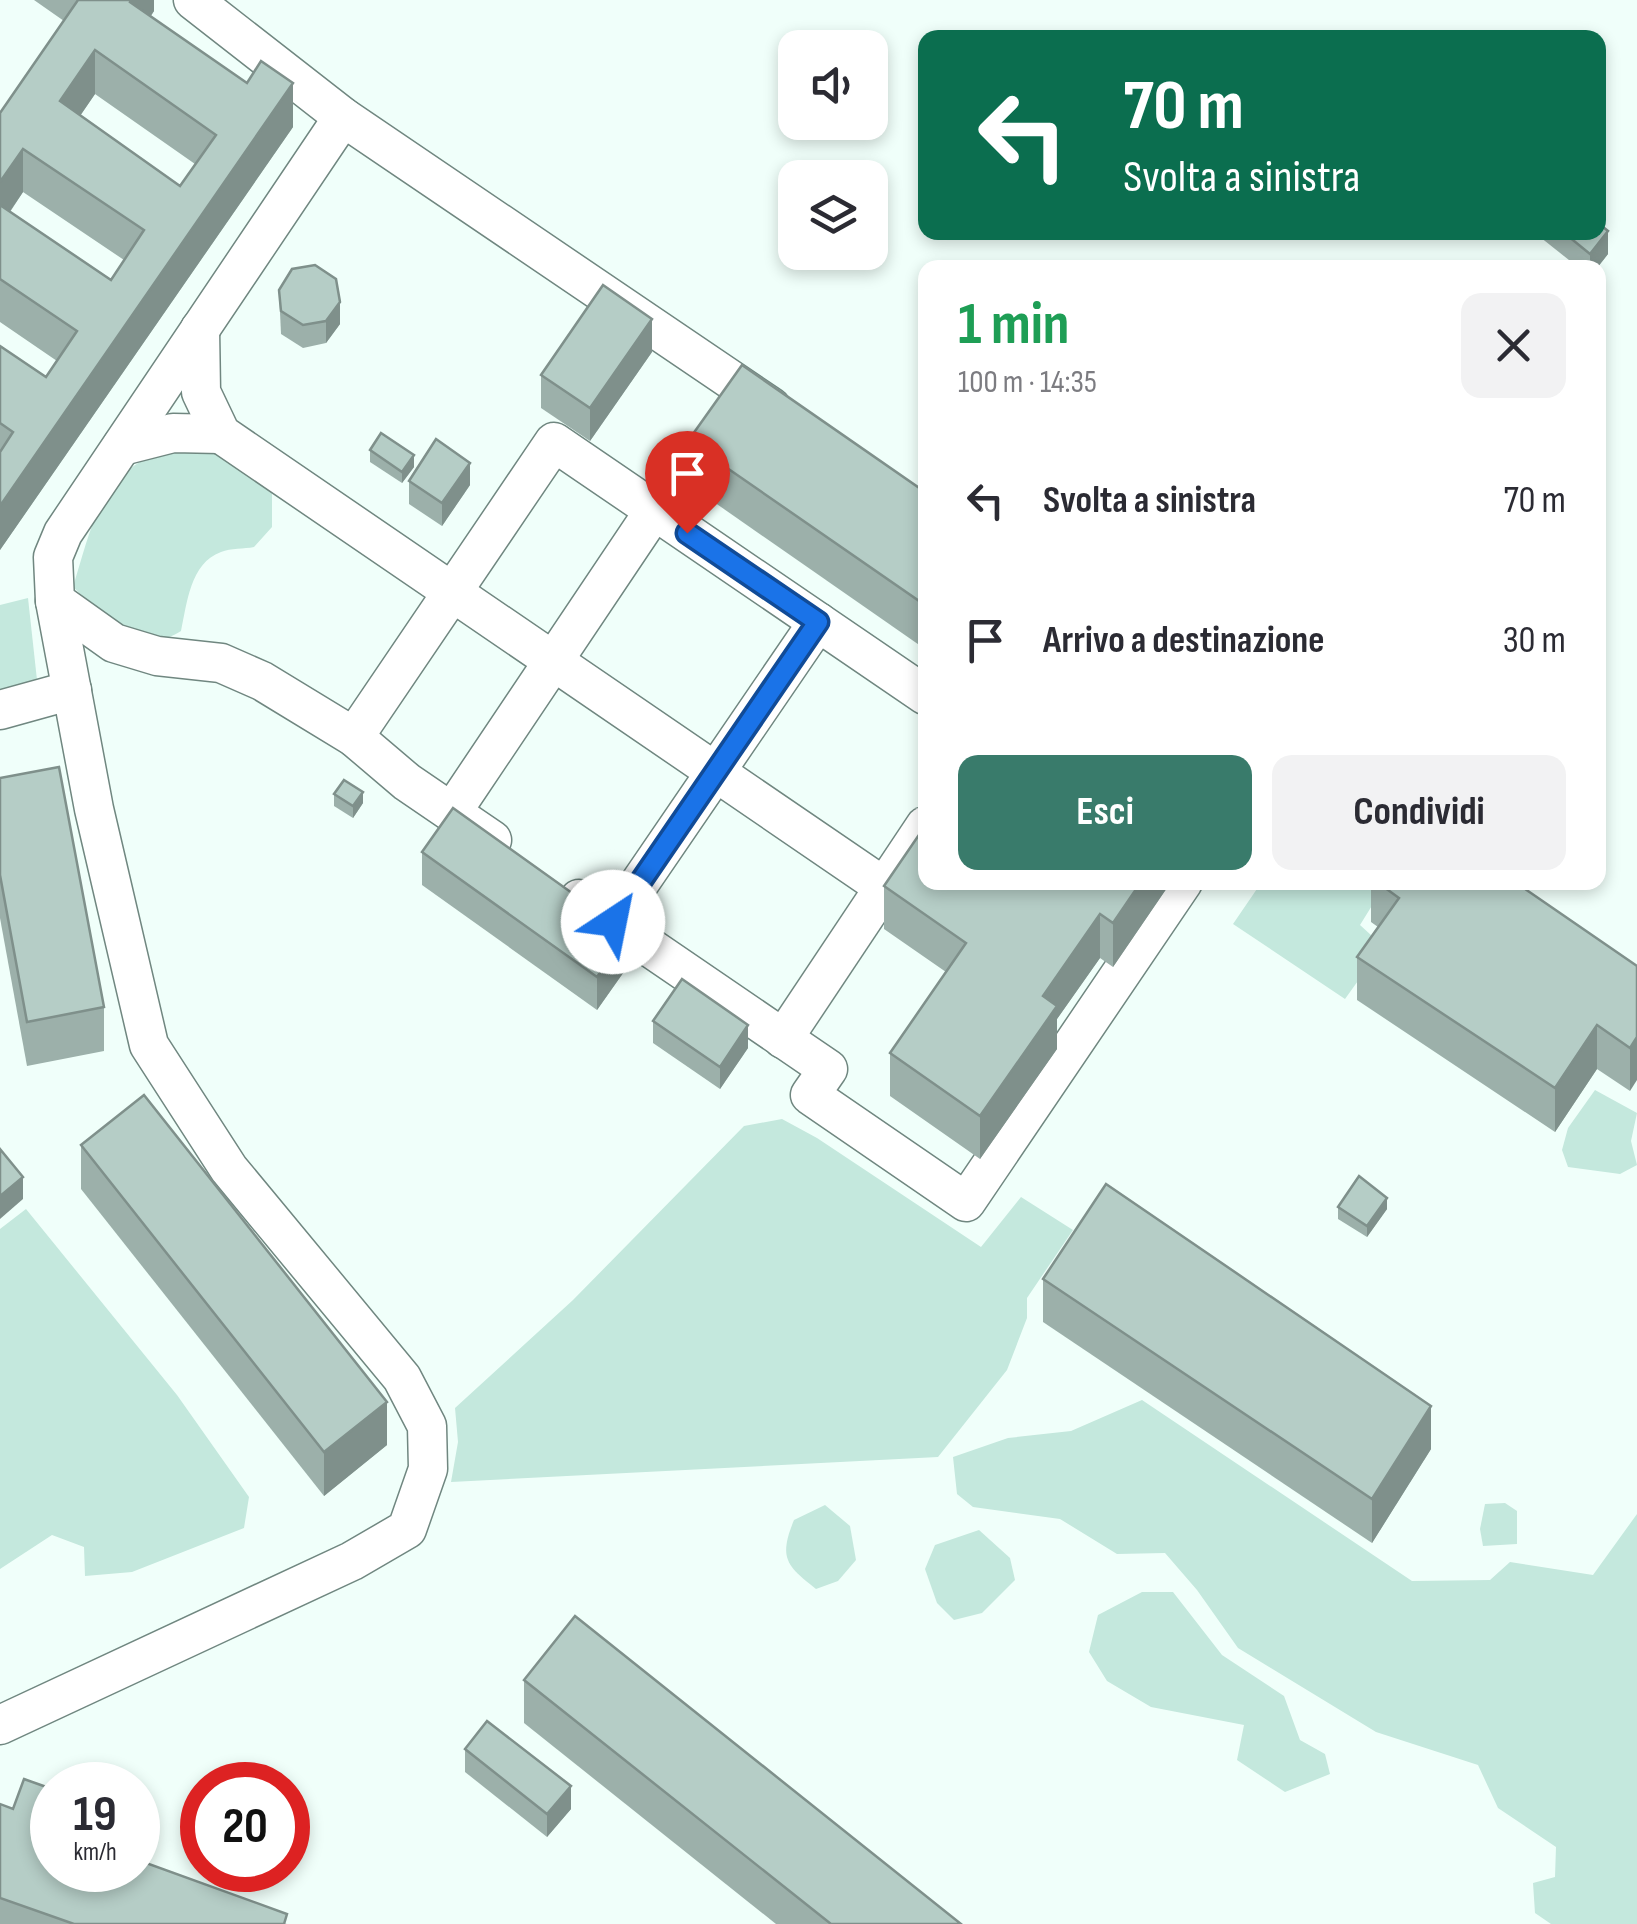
<!DOCTYPE html>
<html lang="it">
<meta charset="utf-8">
<style>
body{margin:0;font-family:"Sofia Sans Condensed",sans-serif;background:#f2f2f3;color:#2b2b33;height:100vh;display:flex;flex-direction:column;font-size:38px;white-space:nowrap}
*{box-sizing:border-box;margin:0}
p{font-size:32px;color:#7c7c81}
.icon{flex:none;width:55px;height:55px;fill:none;stroke:currentColor;stroke-width:2;stroke-linecap:round;stroke-linejoin:round}
.map{position:relative;flex:1;overflow:hidden}
.drawer{position:absolute;left:918px;top:260px;width:688px;height:630px;display:flex;flex-direction:column;background:#fff;border-radius:20px;box-shadow:0 5px 15px #0003}
.drawer>*{flex:none}
.hud{position:absolute;left:918px;top:30px;width:688px;height:210px;border-radius:20px;box-shadow:0 5px 15px #0003;background:#0b6e4f;color:#fff;overflow:hidden}
.controls{position:absolute;left:778px;top:30px;display:grid;gap:20px}
.controls a{display:grid;place-items:center;width:110px;height:110px;border-radius:20px;background:#fff;box-shadow:0 5px 15px #0003;font-size:50px}
.speed{position:absolute;left:30px;top:1762px;display:flex;gap:20px;font-size:50px;font-weight:700;text-align:center}
.speed>*{display:grid;place-content:center;width:130px;height:130px;border-radius:50%;background:#fff;box-shadow:0 5px 15px #0003;line-height:1}
.speed small{font-size:25px;font-weight:400}
.speed .limit{border:15px solid #d22;background:#fff;color:#111}
.pin{position:absolute;display:grid;place-items:center;width:85px;height:85px;color:#fff;margin:-102px -42px;border-radius:50% 50% 50% 0;rotate:-45deg;box-shadow:0 0 10px #0007}
.pin .icon{rotate:45deg}
.me{position:absolute;width:110px;margin:-55px;rotate:34deg;stroke-linejoin:round;filter:drop-shadow(0 0 8px #0008)}
.turn{display:flex;align-items:center;gap:35px;height:210px;padding:0 40px;font-size:45px}
.turn .icon{width:130px;height:130px;stroke-width:2.5}
.turn b{display:block;font-size:70px;line-height:85px}
.round{display:grid;place-items:center;flex:none;width:105px;height:105px;border-radius:20px;background:#f2f2f3}
.headline{display:flex;align-items:center;justify-content:space-between;height:170px;padding:0 40px}
h1{font-size:60px;font-weight:700;line-height:75px;color:#1e9e55}
.action{display:flex;gap:20px;margin-top:auto;padding:20px 40px}
.action a{flex:1;height:115px;border-radius:20px;background:#397b6b;color:#fff;font-size:40px;font-weight:700;line-height:115px;text-align:center}
.action a+a{background:#f2f2f3;color:#2b2b33}
ul{padding:0;list-style:none}
li{display:flex;align-items:center;gap:30px;height:140px;padding:0 40px}
li div{flex:1}
li b{display:block;font-size:38px}
li em{font-style:normal}
.map>svg:first-child{display:block}
.green{fill:#c4e8dd}
.lines{fill:none;stroke-linecap:round;stroke-linejoin:round}
.minor-casing{stroke:#708780;stroke-width:41}
.minor{stroke:#fff;stroke-width:38}
.wall{fill:#9cb0aa;fill-rule:evenodd}
.shaded-wall{fill:#7f908b}
.building{fill:#b5cdc6;stroke:#7f908b;stroke-width:2.5;fill-rule:evenodd}
.route-casing{stroke:#114b97;stroke-width:25}
.route{stroke:#1a73e8;stroke-width:18}
</style>
<div class="map">
<svg width="1637" height="1924" viewBox="0 0 1637 1924">
<rect width="100%" height="100%" fill="#f0fffa"/>
<g class="green">
<path d="M 193,444 L 231,456 L 272,493 L 272,527 L 254,547 C 244,549 231,548 221,552 C 190,563 187,604 181,631 C 141,658 102,614 73,587 C 96,511 104,459 193,444 Z"/>
<polygon points="28,598 37,680 0,696 0,605"/>
<polygon points="1261,883 1386,883 1360,925 1383,946 1345,999 1233,924"/>
<polygon points="1595,1090 1637,1113 1631,1141 1637,1165 1620,1174 1568,1167 1562,1150 1568,1128"/>
<polygon points="782,1119 817,1138 981,1247 1021,1197 1073,1230 1027,1298 1027,1318 1007,1370 938,1457 451,1482 458,1442 455,1408 573,1300 744,1126"/>
<polygon points="26,1209 177,1395 249,1497 244,1528 132,1572 85,1576 84,1547 52,1535 0,1569 0,1229"/>
<polygon points="1142,1400 1412,1581 1490,1580 1510,1562 1593,1575 1637,1514 1637,1924 1551,1924 1535,1913 1533,1883 1555,1877 1556,1847 1498,1808 1478,1765 1376,1732 1238,1648 1197,1590 1165,1553 1117,1554 1060,1519 973,1507 957,1494 953,1457 1008,1438 1071,1431"/>
<polygon points="1505,1503 1517,1511 1517,1544 1483,1546 1480,1529 1485,1504"/>
<path d="M 825,1505 L 850,1526 L 856,1560 L 838,1581 L 816,1589 C 785,1565 779,1557 794,1520 Z"/>
<polygon points="979,1530 1010,1558 1015,1580 982,1613 954,1620 937,1603 925,1569 935,1545"/>
<polygon points="1142,1592 1173,1592 1222,1655 1284,1696 1300,1740 1325,1754 1330,1774 1285,1792 1237,1760 1244,1725 1151,1707 1107,1681 1089,1652 1098,1615"/>
</g>
<g class="lines">
<g class="minor-casing">
<g id="minor">
<polyline points="193,0 343,117 771,407"/>
<polyline points="343,117 63,533 53,557 55,601 114,643 157,656 221,663 262,681 354,737 407,782 492,840"/>
<polyline points="200,329 201,392 221,434 884,887"/>
<polyline points="122,446 173,433 221,434"/>
<polyline points="0,710 72,690"/>
<polyline points="354,737 554,442 925,695"/>
<polyline points="452,812 654,511"/>
<polyline points="579,899 828,1069 810,1095 966,1202 1183,882"/>
<polyline points="613,922 818,622"/>
<polyline points="783,1039 925,826"/>
<polyline points="0,1725 352,1561 407,1529 428,1469 427,1426 402,1378 229,1169 149,1045 94,809 55,601"/>
</g>
</g>
<use href="#minor" class="minor"/>
</g>
<g class="wall">
<path d="M 34,0 L 154,0 L 154,11 L 151,16 L 293,127 L 0,550 L 0,346 L 46,377 L 57,361 L 0,322 L 0,113 L 64,21 ZM 95,94 L 195,164 L 180,186 L 80,116 ZM 23,192 L 124,260 L 111,280 L 10,212 Z"/>
<polygon points="1540,232 1598,232 1608,254 1597,268 1579,268 1540,237"/>
<polygon points="279,290 340,324 326,343 303,348 281,334"/>
<polygon points="652,352 590,441 541,408 541,375"/>
<polygon points="688,441 925,492 925,649 688,484"/>
<polygon points="370,450 414,467 402,483 370,462"/>
<polygon points="409,481 470,485 442,526 409,504"/>
<polygon points="0,778 104,1007 104,1051 27,1066 0,918"/>
<polygon points="334,794 363,803 353,818 334,806"/>
<polygon points="422,852 628,966 597,1010 422,885"/>
<polygon points="925,882 1171,882 1113,967 1100,958 1057,1019 1057,1049 980,1159 890,1096 890,1053 946,972 884,929 884,886"/>
<polygon points="1371,882 1515,882 1637,966 1630,1091 1597,1069 1555,1132 1357,1000 1357,957 1378,927 1371,922"/>
<polygon points="653,1021 748,1048 720,1089 653,1043"/>
<polygon points="81,1145 387,1445 324,1496 81,1189"/>
<polygon points="1338,1207 1387,1209 1367,1237 1338,1219"/>
<polygon points="1043,1279 1431,1449 1372,1543 1043,1322"/>
<polygon points="524,1680 961,1924 776,1924 524,1723"/>
<polygon points="465,1749 571,1809 547,1837 465,1772"/>
<polygon points="0,1804 52,1870 287,1924 0,1924"/>
</g>
<g class="shaded-wall">
<polygon points="131,0 154,0 154,11 130,45"/>
<polygon points="95,50 95,94 60,145 60,101"/>
<polygon points="293,83 293,127 0,550 0,506"/>
<polygon points="23,149 23,192 0,226 0,182"/>
<polygon points="1608,231 1608,254 1597,268 1590,268 1590,254"/>
<polygon points="340,302 340,324 326,343 326,321"/>
<polygon points="652,319 652,352 590,441 590,408"/>
<polygon points="414,455 414,467 402,483 402,472"/>
<polygon points="470,463 470,485 442,526 442,503"/>
<polygon points="363,792 363,803 353,818 353,806"/>
<polygon points="1141,882 1171,882 1113,967 1113,923"/>
<polygon points="1100,914 1100,958 1057,1019 1057,1049 980,1159 980,1116 1043,996"/>
<polygon points="628,933 628,966 597,1010 597,977"/>
<polygon points="748,1025 748,1048 720,1089 720,1067"/>
<polygon points="1597,1025 1597,1069 1555,1132 1555,1088"/>
<polygon points="1637,1037 1637,1080 1630,1091 1630,1048"/>
<polygon points="23,1177 23,1199 0,1219 0,1196"/>
<polygon points="1387,1198 1387,1209 1367,1237 1367,1226"/>
<polygon points="387,1402 387,1445 324,1496 324,1452"/>
<polygon points="1431,1406 1431,1449 1372,1543 1372,1499"/>
<polygon points="571,1786 571,1809 547,1837 547,1814"/>
</g>
<g class="building">
<path d="M 78,0 L 131,0 L 130,2 L 247,83 L 261,61 L 293,83 L 0,506 L 0,452 L 13,432 L 0,423 L 0,346 L 46,377 L 77,331 L 0,279 L 0,205 L 111,280 L 144,230 L 23,149 L 0,182 L 0,113 ZM 95,50 L 216,135 L 180,186 L 60,101 Z"/>
<polygon points="1598,223 1608,231 1590,254 1563,232 1598,232"/>
<polygon points="315,265 336,279 340,302 326,321 303,325 281,311 279,290 292,269"/>
<polygon points="603,285 652,319 590,408 541,375"/>
<polygon points="742,365 925,492 925,605 688,441"/>
<polygon points="381,433 414,455 402,472 370,450"/>
<polygon points="436,439 470,463 442,503 409,481"/>
<polygon points="59,767 104,1007 27,1022 0,875 0,778"/>
<polygon points="344,780 363,792 353,806 334,794"/>
<polygon points="453,808 628,933 597,977 422,852"/>
<polygon points="925,826 925,882 1141,882 1113,923 1100,914 1043,996 1057,1006 980,1116 890,1053 966,943 884,886"/>
<polygon points="1377,882 1515,882 1637,966 1637,1037 1630,1048 1597,1025 1555,1088 1357,957 1399,898"/>
<polygon points="682,979 748,1025 720,1067 653,1021"/>
<polygon points="144,1095 387,1402 324,1452 81,1145"/>
<polygon points="0,1149 23,1177 0,1196"/>
<polygon points="1359,1176 1387,1198 1367,1226 1338,1207"/>
<polygon points="1106,1184 1431,1406 1372,1499 1043,1279"/>
<polygon points="575,1616 961,1924 831,1924 524,1680"/>
<polygon points="487,1721 571,1786 547,1814 465,1749"/>
<polygon points="24,1779 52,1789 52,1870 138,1870 138,1860 287,1914 284,1924 74,1924 0,1898 0,1804 13,1809"/>
</g>
<g class="lines">
<g class="route-casing">
<polyline id="route" points="613,922 818,622 687,533"/>
</g>
<use href="#route" class="route"/>
</g>
</svg>
<div class="controls">
<a><svg class="icon" aria-label="sound" viewBox="0 0 24 24"><path d="M4 9h4l5-4v14l-5-4H4zM17 9q2 3 0 6"/></svg></a>
<a><svg class="icon" aria-label="layers" viewBox="0 0 24 24"><path d="M12 4l9 5-9 5-9-5zM3 14l9 5 9-5"/></svg></a>
</div>
<div class="speed"><div>19<small>km/h</small></div><div class="limit">20</div></div>
<div class="pin" style="left:687px;top:533px;background:#d93025"><svg class="icon" aria-label="arrive" viewBox="0 0 24 24"><path d="M6 21V4h12l-3 4 3 4H6"/></svg></div>
<svg class="me" style="left:613px;top:922px" viewBox="-20 -20 40 40"><circle r="19" fill="#fff"/><path d="M0-13L10 11 0 6-10 11z" fill="#1a73e8"/></svg>
<div class="hud">
<div class="turn"><svg class="icon" aria-label="left" viewBox="0 0 24 24"><path d="M17 20v-9H6M10 6l-5 5 5 5"/></svg><div><b>70 m</b>Svolta a sinistra</div></div>
</div>
<section class="drawer">
<div class="headline"><div><h1>1 min</h1><p>100 m · 14:35</p></div><a class="round"><svg class="icon" aria-label="close" viewBox="0 0 24 24"><path d="M6 6l12 12M18 6L6 18"/></svg></a></div>
<ul>
<li><svg class="icon" aria-label="left" viewBox="0 0 24 24"><path d="M17 20v-9H6M10 6l-5 5 5 5"/></svg><div><b>Svolta a sinistra</b></div><em>70 m</em></li>
<li><svg class="icon" aria-label="arrive" viewBox="0 0 24 24"><path d="M6 21V4h12l-3 4 3 4H6"/></svg><div><b>Arrivo a destinazione</b></div><em>30 m</em></li>
</ul>
<div class="action"><a>Esci</a><a>Condividi</a></div>
</section>
</div>
